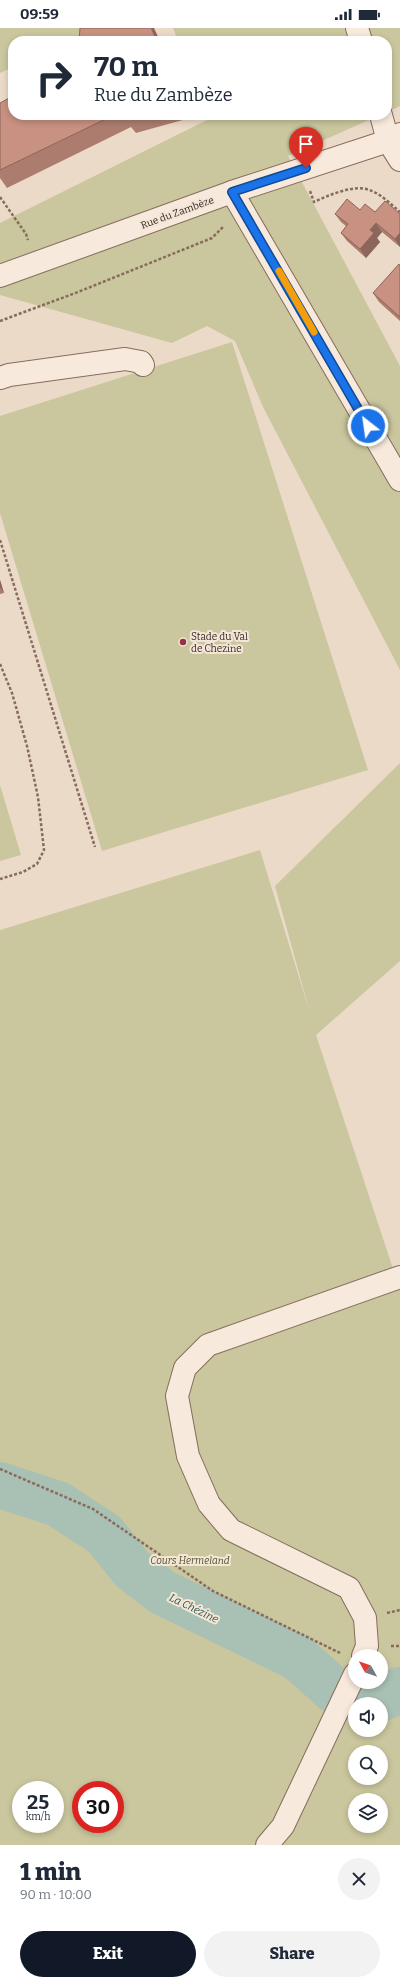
<!DOCTYPE html>
<meta charset="utf-8">
<style>
body{margin:0;font-family:Bitter,serif;background:#f2f2f3;color:#1f2937;height:100vh;display:flex;flex-direction:column;font-size:15px;white-space:nowrap}
*{box-sizing:border-box;margin:0}
p{font-size:13px;color:#747a83}
.icon{flex:none;width:22px;height:22px;fill:none;stroke:currentColor;stroke-width:2;stroke-linecap:round;stroke-linejoin:round}
.map{position:relative;height:1817px;overflow:hidden}
.details{display:flex;flex-direction:column;background:#fff;flex:1}
.details>*{flex:none}
.hud{position:absolute;left:8px;top:8px;width:384px;height:84px;border-radius:16px;box-shadow:0 2px 6px #0003;background:#fff;color:#1f2937;overflow:hidden}
.needle{width:26px;rotate:310deg}
.controls{position:absolute;left:348px;top:1621px;display:grid;gap:8px}
.controls a{display:grid;place-items:center;width:40px;height:40px;border-radius:50%;background:#fff;box-shadow:0 2px 6px #0003;font-size:20px}
.speed{position:absolute;left:12px;top:1753px;display:flex;gap:8px;font-size:20px;font-weight:700;text-align:center}
.speed>*{display:grid;place-content:center;width:52px;height:52px;border-radius:50%;background:#fff;box-shadow:0 2px 6px #0003;line-height:1}
.speed small{font-size:10px;font-weight:400}
.speed .limit{border:6px solid #d22;background:#fff;color:#111}
.pin{position:absolute;display:grid;place-items:center;width:34px;height:34px;color:#fff;margin:-41px -17px;border-radius:50% 50% 50% 0;rotate:-45deg;box-shadow:0 0 4px #0007}
.pin .icon{rotate:45deg}
.me{position:absolute;width:44px;margin:-22px;rotate:330deg;stroke-linejoin:round;filter:drop-shadow(0 0 3px #0008)}
.turn{display:flex;align-items:center;gap:14px;height:84px;padding:0 20px;font-size:18px}
.turn .icon{width:52px;height:52px;stroke-width:2.5}
.turn b{display:block;font-size:28px;line-height:34px}
.round{display:grid;place-items:center;flex:none;width:42px;height:42px;border-radius:21px;background:#f2f2f3}
.overview{display:flex;align-items:center;justify-content:space-between;height:68px;padding:0 20px}
h1{font-size:24px;font-weight:800;line-height:30px}
.button{display:flex;gap:8px;margin-top:auto;padding:8px 20px}
.button a{flex:1;height:46px;border-radius:24px;background:#111827;color:#fff;font-size:16px;font-weight:800;line-height:46px;text-align:center}
.button a+a{background:#f2f2f3;color:#1f2937}
.status{display:flex;justify-content:space-between;align-items:center;height:28px;padding:0 20px;background:#fff;direction:ltr}
.status svg{height:11px;fill:currentColor}
.map>svg:first-child{display:block}
.green{fill:#cac69d;fill-rule:evenodd}
.lines{fill:none;stroke-linecap:round;stroke-linejoin:round}
.river{stroke:#a9c0b5;stroke-width:46}
.minor-casing{stroke:#876c5e;stroke-width:24}
.path{stroke:#876c5e;stroke-width:2.5;stroke-dasharray:3 2;stroke-linecap:butt}
.minor{stroke:#f7e9db;stroke-width:22}
.wall{fill:#ac7d6f}
.shaded-wall{fill:#8c665a}
.building{fill:#c89181;stroke:#8c665a}
.route-casing{stroke:#114b97;stroke-width:10}
.route{stroke:#1a73e8;stroke-width:7}
.slow{stroke:#f59e0b;stroke-width:7}
.poi-dot{fill:#923246;stroke:#f4e6d8;stroke-width:1.5}
.labels{text-anchor:middle;stroke-width:4;stroke-linejoin:round;paint-order:stroke}
.street-label{font-size:10px;fill:#392821;stroke:#f4e6d8}
.poi-label{font-size:10px;fill:#392821;stroke:#f4e6d8;text-anchor:start}
.park-label{font-size:10px;font-style:italic;fill:#515429;stroke:#f4e6d8}
.water-label{font-size:11px;font-style:italic;fill:#31574d;stroke:#f4e6d8}
</style>
<div class="status"><b>09:59</b><svg viewBox="0 0 49 12"><path d="M0 12V9h3v3zM5 12V6h3v6zM10 12V3h3v9zM15 12V0h3v12zM26 1h20v11H26zM47 4h2v5h-2z"/></svg></div>
<div class="map">
<svg width="400" height="1817" viewBox="0 0 400 1817">
<rect width="100%" height="100%" fill="#ecdac9"/>
<g class="green">
<polygon points="0,0 107,0 76,13 13,13 13,39 0,45"/>
<polygon points="173,0 400,0 400,78 387,84 387,13 178,13"/>
<polygon points="205,87 380,87 288,128 400,338 400,642 263,379 235,313 207,298 172,315 0,267 0,195 207,92"/>
<polygon points="232,314 368,742 102,823 0,485 0,388"/>
<path d="M 400,735 L 400,933 L 316,1007 L 400,1262 L 400,1817 L 0,1817 L 0,902 L 260,822 L 310,985 L 275,858 ZM 355,1628 L 381,1628 L 381,1654 L 355,1654 ZM 355,1676 L 381,1676 L 381,1702 L 355,1702 ZM 355,1724 L 381,1724 L 381,1750 L 355,1750 ZM 21,1762 L 55,1762 L 55,1796 L 21,1796 ZM 81,1762 L 115,1762 L 115,1796 L 81,1796 ZM 355,1772 L 381,1772 L 381,1798 L 355,1798 Z"/>
<polygon points="0,757 21,827 0,833"/>
</g>
<g class="lines">
<polyline class="river" points="0,1457 58,1476 104,1506 132,1541 162,1564 298,1630 335,1663 371,1675 400,1662"/>
<g class="minor-casing">
<g id="minor">
<polyline points="357,0 361,13"/>
<polyline points="381,87 388,113 400,132"/>
<polyline points="232,164 400,452"/>
<polyline points="0,248 232,164 388,113 400,106"/>
<polyline points="0,350 9,347 125,331 141,334 143,337"/>
<polyline points="363,1628 367,1618 365,1590 349,1560 231,1502 209,1476 188,1428 177,1368 185,1340 208,1317 400,1249"/>
<polyline points="267,1817 283,1798 355,1646"/>
</g>
</g>
<g class="path">
<path d="M 310,163 L 314,174 C 329,167 356,155 372,163 C 382,167 392,177 400,184"/>
<polyline points="0,169 26,206 28,212"/>
<polyline points="0,293 78,264 212,210 224,198"/>
<polyline points="0,512 95,819"/>
<polyline points="0,636 12,665 27,718 38,769 44,822 37,836 23,844 0,851"/>
<polyline points="0,1441 93,1481 213,1563 340,1625"/>
<polyline points="387,1585 400,1582"/>
<polyline points="391,1618 400,1618"/>
</g>
<use href="#minor" class="minor"/>
</g>
<g class="wall">
<polygon points="0,75 13,87 196,87 197,88 136,105 131,99 7,160 0,150"/>
<polygon points="360,182 375,184 400,186 400,219 382,204 377,210 380,214 366,230 347,213 341,205 346,198 341,194 335,186"/>
<polygon points="400,238 400,293 379,274 373,265"/>
<polygon points="0,552 4,565 0,566"/>
</g>
<g class="shaded-wall">
<polygon points="151,0 154,0 160,13 157,13"/>
<polygon points="376,195 382,204 377,210 380,214 366,230 360,221 370,202"/>
<polygon points="400,205 400,219 395,211"/>
<polygon points="0,552 4,565 0,559"/>
</g>
<g class="building">
<polygon points="80,0 151,0 157,13 79,13"/>
<polygon points="13,68 13,87 114,87 0,142 0,75"/>
<polygon points="123,87 134,87 125,89"/>
<polygon points="347,171 360,182 365,176 375,184 385,173 400,186 400,205 395,211 376,195 370,202 374,205 360,221 341,205 348,196 335,186"/>
<polygon points="399,236 400,238 400,289 373,265"/>
</g>
<g class="lines">
<g class="route-casing">
<polyline id="route" points="306,140 232,164 368,398"/>
</g>
<use href="#route" class="route"/>
<polyline class="slow" points="279,243 314,304"/>
</g>
<circle class="poi-dot" cx="183" cy="614" r="4"/>
<g class="labels">
<g class="street-label">
<text transform="translate(177 184) rotate(-20)" y="4">Rue du Zambèze</text>
</g>
<g class="poi-label">
<text x="191" y="612">Stade du Val<tspan x="191" dy="12">de Chezine</tspan></text>
</g>
<g class="park-label">
<text x="190" y="1536">Cours Hermeland</text>
</g>
<g class="water-label">
<text transform="translate(194 1580) rotate(26)" y="4">La Chézine</text>
</g>
</g>
</svg>
<div class="controls">
<a><svg class="needle" viewBox="-14 -14 28 28"><path d="M0-13l5 13h-10z" fill="#e53935"/><path d="M0 13l5-13h-10z" fill="#747a83"/></svg></a>
<a><svg class="icon" aria-label="sound" viewBox="0 0 24 24"><path d="M4 9h4l5-4v14l-5-4H4zM17 9q2 3 0 6"/></svg></a>
<a><svg class="icon" aria-label="search" viewBox="0 0 24 24"><circle cx="10" cy="10" r="6"/><path d="M15 15l6 6"/></svg></a>
<a><svg class="icon" aria-label="layers" viewBox="0 0 24 24"><path d="M12 4l9 5-9 5-9-5zM3 14l9 5 9-5"/></svg></a>
</div>
<div class="speed"><div>25<small>km/h</small></div><div class="limit">30</div></div>
<div class="pin" style="left:306px;top:140px;background:#d93025"><svg class="icon" aria-label="arrive" viewBox="0 0 24 24"><path d="M6 21V4h12l-3 4 3 4H6"/></svg></div>
<svg class="me" style="left:368px;top:398px" viewBox="-20 -20 40 40"><circle r="17" fill="#1a73e8" stroke="#fff" stroke-width="3"/><path d="M0-11L8 9 0 5-8 9z" fill="#fff"/></svg>
<div class="hud">
<div class="turn"><svg class="icon" aria-label="right" viewBox="0 0 24 24"><path d="M7 20v-9h11M14 6l5 5-5 5"/></svg><div><b>70 m</b>Rue du Zambèze</div></div>
</div>
</div>
<section class="details">
<div class="overview"><div><h1>1 min</h1><p>90 m · 10:00</p></div><a class="round"><svg class="icon" aria-label="close" viewBox="0 0 24 24"><path d="M6 6l12 12M18 6L6 18"/></svg></a></div>
<div class="button"><a>Exit</a><a>Share</a></div>
</section>
